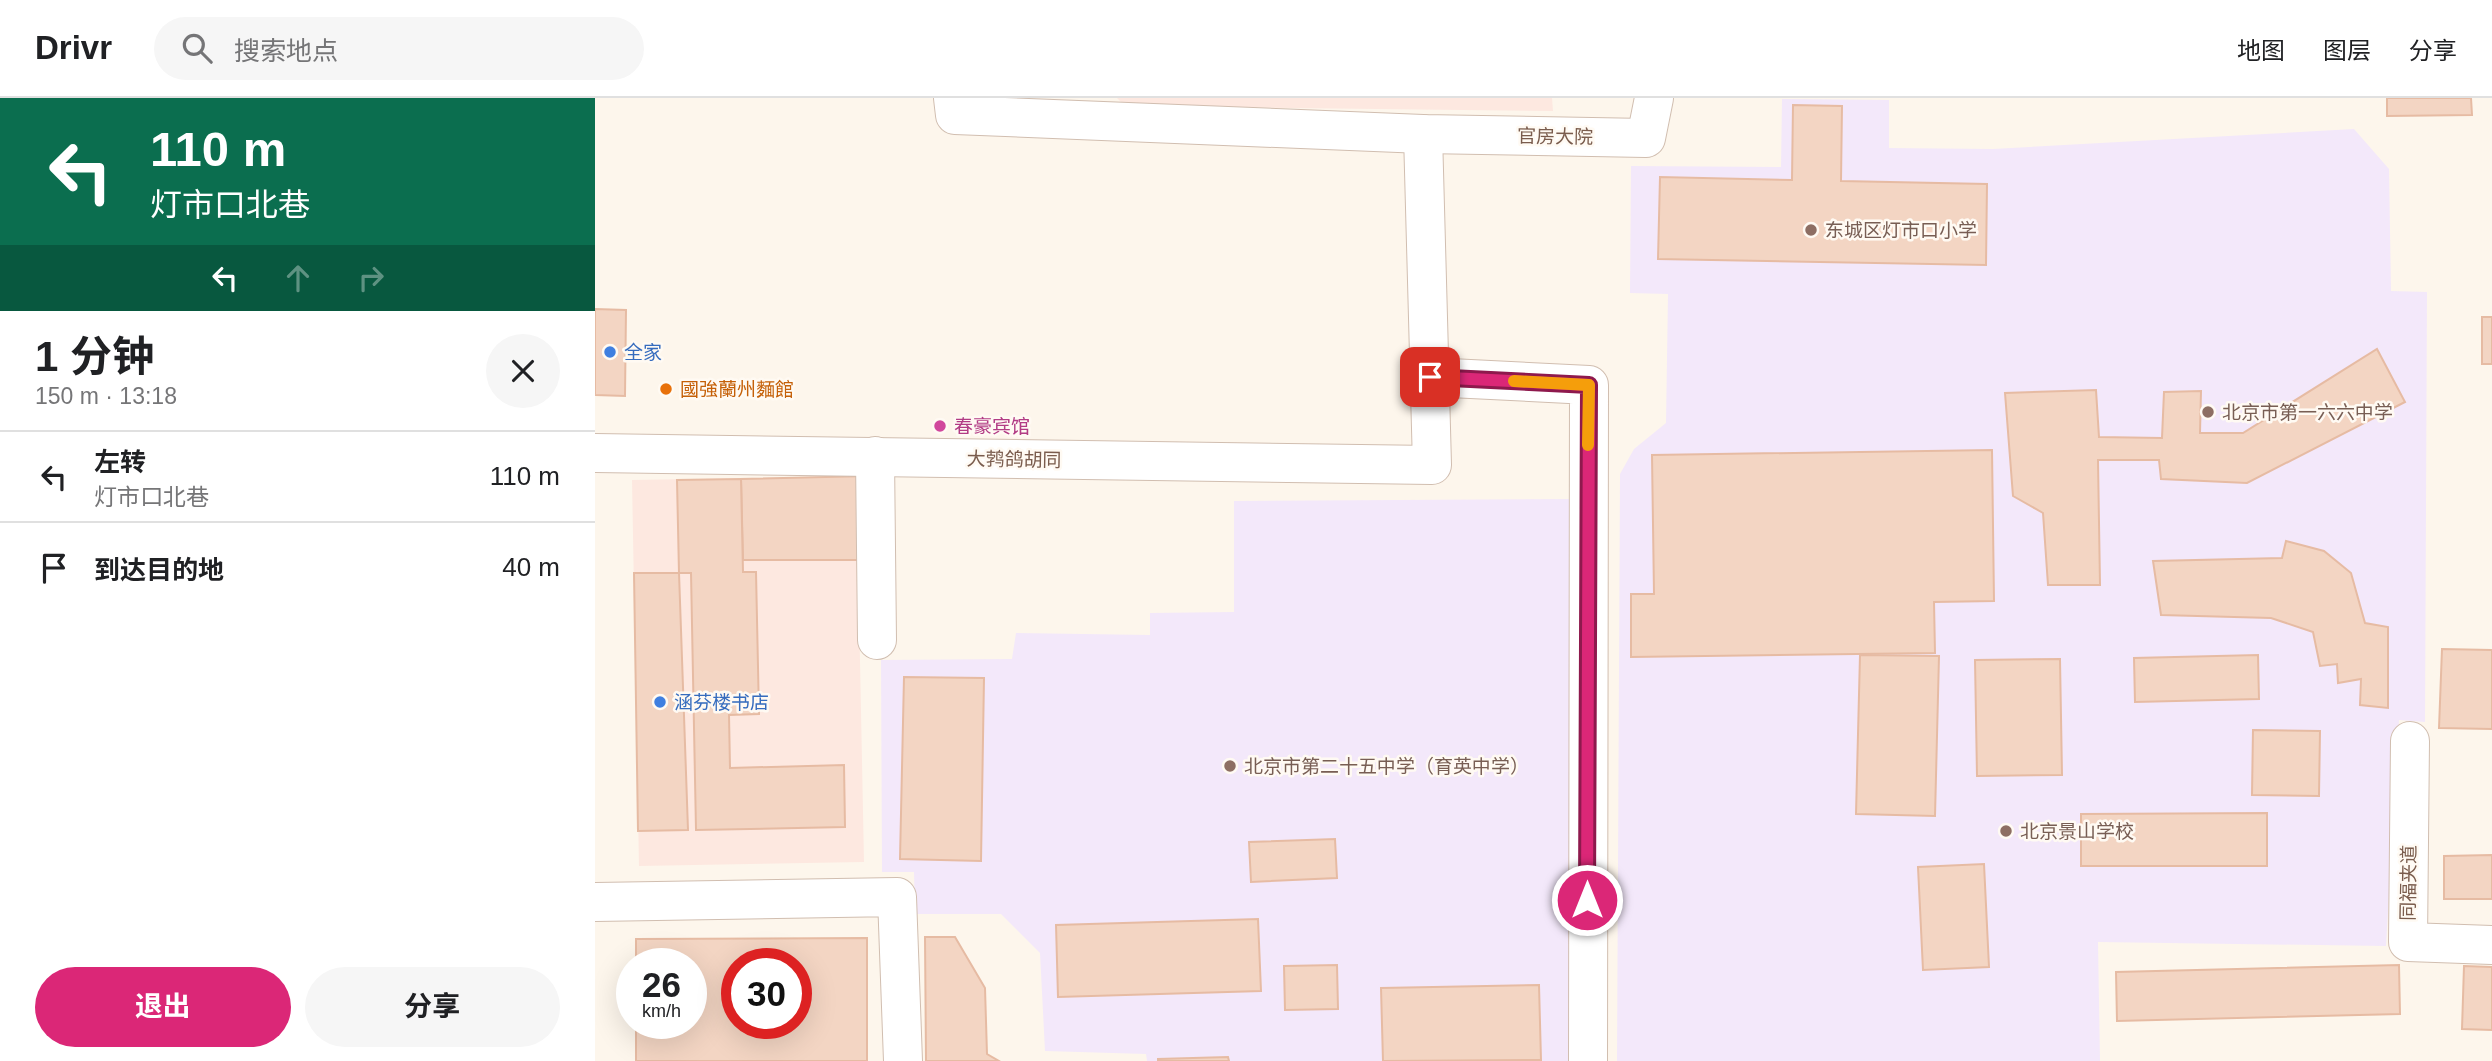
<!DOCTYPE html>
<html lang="zh">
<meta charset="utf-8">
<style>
body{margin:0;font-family:Arial,"Noto Sans SC",sans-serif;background:#f6f6f6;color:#202124;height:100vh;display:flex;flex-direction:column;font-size:26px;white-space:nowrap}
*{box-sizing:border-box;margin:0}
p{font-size:23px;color:#757577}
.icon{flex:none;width:38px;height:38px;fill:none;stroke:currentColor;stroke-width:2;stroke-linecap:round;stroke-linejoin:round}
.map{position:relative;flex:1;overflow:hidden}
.details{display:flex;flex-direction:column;background:#fff;width:595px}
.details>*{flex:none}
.banner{background:#0b6e4f;color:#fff;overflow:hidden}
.speed{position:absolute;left:21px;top:850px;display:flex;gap:14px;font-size:35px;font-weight:700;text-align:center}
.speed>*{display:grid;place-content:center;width:91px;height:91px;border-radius:50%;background:#fff;box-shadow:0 7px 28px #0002;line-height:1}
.speed small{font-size:18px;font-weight:400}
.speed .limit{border:10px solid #d22;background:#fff;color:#111}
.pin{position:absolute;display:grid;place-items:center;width:60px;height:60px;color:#fff;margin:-30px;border-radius:14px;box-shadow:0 4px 10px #0006}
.me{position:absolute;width:77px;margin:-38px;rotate:0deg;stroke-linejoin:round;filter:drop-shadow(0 0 5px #0008)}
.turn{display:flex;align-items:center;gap:24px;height:147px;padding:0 35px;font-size:32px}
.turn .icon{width:91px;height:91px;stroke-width:2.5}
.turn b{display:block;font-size:49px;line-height:60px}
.lanes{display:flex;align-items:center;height:66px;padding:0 35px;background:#0003;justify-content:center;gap:35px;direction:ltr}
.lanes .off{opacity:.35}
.round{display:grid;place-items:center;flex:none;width:74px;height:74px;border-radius:37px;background:#f6f6f6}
.head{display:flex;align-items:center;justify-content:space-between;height:119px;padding:0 35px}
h1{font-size:42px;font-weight:700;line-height:52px}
.button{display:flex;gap:14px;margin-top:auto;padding:14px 35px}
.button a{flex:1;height:80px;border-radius:42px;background:#db2777;color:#fff;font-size:28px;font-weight:700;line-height:80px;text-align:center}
.button a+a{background:#f6f6f6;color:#202124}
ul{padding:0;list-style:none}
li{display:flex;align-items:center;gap:21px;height:91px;padding:0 35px;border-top:2px solid #e0e0e0}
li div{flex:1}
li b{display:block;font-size:26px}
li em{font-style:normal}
header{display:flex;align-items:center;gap:42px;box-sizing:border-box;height:98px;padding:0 35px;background:#fff;border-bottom:2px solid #e0e0e0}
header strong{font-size:33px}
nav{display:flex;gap:38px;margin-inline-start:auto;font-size:24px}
.search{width:490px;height:63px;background:#f6f6f6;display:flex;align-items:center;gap:18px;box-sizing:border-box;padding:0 24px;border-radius:38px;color:#757577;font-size:26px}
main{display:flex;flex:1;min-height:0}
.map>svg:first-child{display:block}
.commercial{fill:#fde8e0}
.education{fill:#f3e8fa}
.building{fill:#f3d5c3;stroke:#e6bba3;stroke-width:2;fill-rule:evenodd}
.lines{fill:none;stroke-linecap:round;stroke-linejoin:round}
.minor-casing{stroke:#d1beb0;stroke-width:40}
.minor{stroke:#fff;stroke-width:38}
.route-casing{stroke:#8e194d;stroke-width:18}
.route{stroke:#db2777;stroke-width:12}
.slow{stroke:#f59e0b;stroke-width:12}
.education-dot{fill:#8d6e63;stroke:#fffaf3;stroke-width:2.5}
.shop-dot{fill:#3f7fe0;stroke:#fffaf3;stroke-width:2.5}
.food-dot{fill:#e8710a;stroke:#fffaf3;stroke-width:2.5}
.hotel-dot{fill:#d1479c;stroke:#fffaf3;stroke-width:2.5}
.labels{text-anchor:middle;stroke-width:5;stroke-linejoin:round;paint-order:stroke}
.street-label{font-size:19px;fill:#7a5c4d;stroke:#fffaf3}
.education-label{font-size:19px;fill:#785e54;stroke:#fffaf3;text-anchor:start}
.shop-label{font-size:19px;fill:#366cbe;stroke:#fffaf3;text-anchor:start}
.food-label{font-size:19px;fill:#c56008;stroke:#fffaf3;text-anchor:start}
.hotel-label{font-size:19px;fill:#b23c85;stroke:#fffaf3;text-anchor:start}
</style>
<header>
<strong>Drivr</strong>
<div class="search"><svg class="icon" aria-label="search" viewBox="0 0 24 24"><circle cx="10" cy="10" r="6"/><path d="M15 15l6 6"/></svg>搜索地点</div>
<nav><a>地图</a><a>图层</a><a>分享</a></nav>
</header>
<main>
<section class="details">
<div class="banner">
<div class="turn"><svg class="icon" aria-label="left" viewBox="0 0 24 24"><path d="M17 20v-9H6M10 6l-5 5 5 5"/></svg><div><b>110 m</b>灯市口北巷</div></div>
<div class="lanes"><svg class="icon" aria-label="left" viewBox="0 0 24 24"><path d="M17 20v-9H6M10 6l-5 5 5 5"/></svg><svg class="icon off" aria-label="ahead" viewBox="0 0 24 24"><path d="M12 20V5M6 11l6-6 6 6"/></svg><svg class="icon off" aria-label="right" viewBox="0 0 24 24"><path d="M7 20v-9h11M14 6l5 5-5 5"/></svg></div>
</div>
<div class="head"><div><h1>1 分钟</h1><p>150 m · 13:18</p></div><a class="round"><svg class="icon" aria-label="close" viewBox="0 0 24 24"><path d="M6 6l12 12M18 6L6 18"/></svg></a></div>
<ul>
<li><svg class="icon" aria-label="left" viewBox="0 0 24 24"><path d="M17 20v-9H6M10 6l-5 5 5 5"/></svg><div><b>左转</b><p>灯市口北巷</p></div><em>110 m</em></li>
<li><svg class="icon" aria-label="arrive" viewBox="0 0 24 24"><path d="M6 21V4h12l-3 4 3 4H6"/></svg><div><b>到达目的地</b></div><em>40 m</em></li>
</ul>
<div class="button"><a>退出</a><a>分享</a></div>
</section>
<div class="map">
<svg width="1897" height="963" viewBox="0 0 1897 963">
<rect width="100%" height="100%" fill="#fdf6ec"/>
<g class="commercial">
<polygon points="522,0 957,0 958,13 530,8"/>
<polygon points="273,378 263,462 269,764 44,768 37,382"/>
</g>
<g class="education">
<polygon points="1187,1 1294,2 1294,50 1398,51 1759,31 1794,71 1796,193 1832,194 1830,624 1804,622 1791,848 1503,844 1505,963 1022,963 1025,376 1039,351 1071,325 1073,196 1035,195 1036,68 1186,69"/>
<polygon points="982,401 984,963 552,963 551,956 450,953 445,855 406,816 320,816 319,774 287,774 286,562 417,561 421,535 555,537 555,515 639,514 639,403"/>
</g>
<g class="building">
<polygon points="1792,0 1876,0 1877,17 1792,18"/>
<polygon points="1198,7 1247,8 1246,83 1392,86 1391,167 1063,161 1065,79 1197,82"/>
<polygon points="0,211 31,212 30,298 0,297"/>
<rect x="1887" y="219" width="10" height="47"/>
<polygon points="1782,251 1810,304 1652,385 1566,381 1564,362 1503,362 1505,487 1453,487 1448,415 1418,398 1410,295 1501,292 1504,339 1567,340 1569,294 1606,293 1605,335 1648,335"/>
<polygon points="1397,352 1399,503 1339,504 1340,555 1036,559 1036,496 1059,496 1057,357"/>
<polygon points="273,378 274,462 148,462 146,381"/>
<polygon points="146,381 148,474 161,474 164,616 134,617 135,670 249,667 250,729 101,732 96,475 84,475 82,382"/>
<polygon points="1691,443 1729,453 1756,475 1770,525 1793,529 1793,610 1765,607 1766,581 1743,585 1742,566 1725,568 1718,534 1676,520 1566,517 1558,463 1687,460"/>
<polygon points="39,475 84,475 93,732 43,733"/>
<polygon points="1847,551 1897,552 1897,631 1844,630"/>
<polygon points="1265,557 1344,558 1340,718 1261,716"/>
<polygon points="1663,557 1664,601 1540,604 1539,560"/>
<polygon points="1465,561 1467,677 1382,678 1380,562"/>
<polygon points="309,579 389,580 386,763 305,761"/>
<polygon points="1658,632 1725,633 1724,698 1657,697"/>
<polygon points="1672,715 1672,768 1486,768 1486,716"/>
<polygon points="740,741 742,780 656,784 654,744"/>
<polygon points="1897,757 1897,801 1849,801 1849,758"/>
<polygon points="1389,766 1394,869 1328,872 1323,769"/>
<polygon points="663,821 666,893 463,899 461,827"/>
<polygon points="330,839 360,839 390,890 392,956 404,963 331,963"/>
<path d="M 272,840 L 272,963 L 41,963 L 41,926 L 96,926 L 96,866 L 41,866 L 41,841 ZM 142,866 L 201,866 L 201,926 L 142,926 Z"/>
<polygon points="742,867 743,911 690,912 689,868"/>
<polygon points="1804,867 1805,916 1522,923 1521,874"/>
<polygon points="1869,868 1897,869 1897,932 1867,931"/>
<polygon points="944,887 946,962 788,963 786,890"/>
<polygon points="633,959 634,963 563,963 563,961"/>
</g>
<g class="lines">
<g class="minor-casing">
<g id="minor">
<polyline points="358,0 360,17 828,36 1051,40 1059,0"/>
<polyline points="835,279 994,287 993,963"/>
<polyline points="0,355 837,367 828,36"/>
<polyline points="280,358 282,542"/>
<polyline points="1815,643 1813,844 1897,847"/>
<polyline points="0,804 302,799 308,963"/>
</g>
</g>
<use href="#minor" class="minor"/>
</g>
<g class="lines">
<g class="route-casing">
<polyline id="route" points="835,279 994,287 992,802"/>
</g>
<use href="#route" class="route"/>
<polyline class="slow" points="919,283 994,287 993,347"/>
</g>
<g class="education-dot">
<circle cx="1216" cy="132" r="7"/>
<circle cx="1613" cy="314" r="7"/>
<circle cx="635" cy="668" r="7"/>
<circle cx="1411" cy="733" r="7"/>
</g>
<g class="shop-dot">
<circle cx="15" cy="254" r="7"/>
<circle cx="65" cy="604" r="7"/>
</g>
<circle class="food-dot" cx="71" cy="291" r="7"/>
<circle class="hotel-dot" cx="345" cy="328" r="7"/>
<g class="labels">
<g class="street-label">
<text transform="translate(960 38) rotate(1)" y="7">官房大院</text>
<text transform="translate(419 361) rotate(1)" y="7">大鹁鸽胡同</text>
<text transform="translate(1813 785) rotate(-89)" y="7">同福夹道</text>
</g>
<g class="education-label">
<text x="1230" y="139">东城区灯市口小学</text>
<text x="1627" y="321">北京市第一六六中学</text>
<text x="649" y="675">北京市第二十五中学（育英中学）</text>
<text x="1425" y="740">北京景山学校</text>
</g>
<g class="shop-label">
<text x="29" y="261">全家</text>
<text x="79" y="611">涵芬楼书店</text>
</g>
<g class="food-label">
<text x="85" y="298">國強蘭州麵館</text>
</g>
<g class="hotel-label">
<text x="359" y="335">春豪宾馆</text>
</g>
</g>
</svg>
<div class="speed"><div>26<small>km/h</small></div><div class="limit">30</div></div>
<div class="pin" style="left:835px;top:279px;background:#d93025"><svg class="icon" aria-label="arrive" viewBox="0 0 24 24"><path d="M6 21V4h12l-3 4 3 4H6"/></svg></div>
<svg class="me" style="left:992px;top:802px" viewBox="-20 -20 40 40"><circle r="17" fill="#db2777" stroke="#fff" stroke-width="3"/><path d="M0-11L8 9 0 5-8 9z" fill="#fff"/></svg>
</div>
</main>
